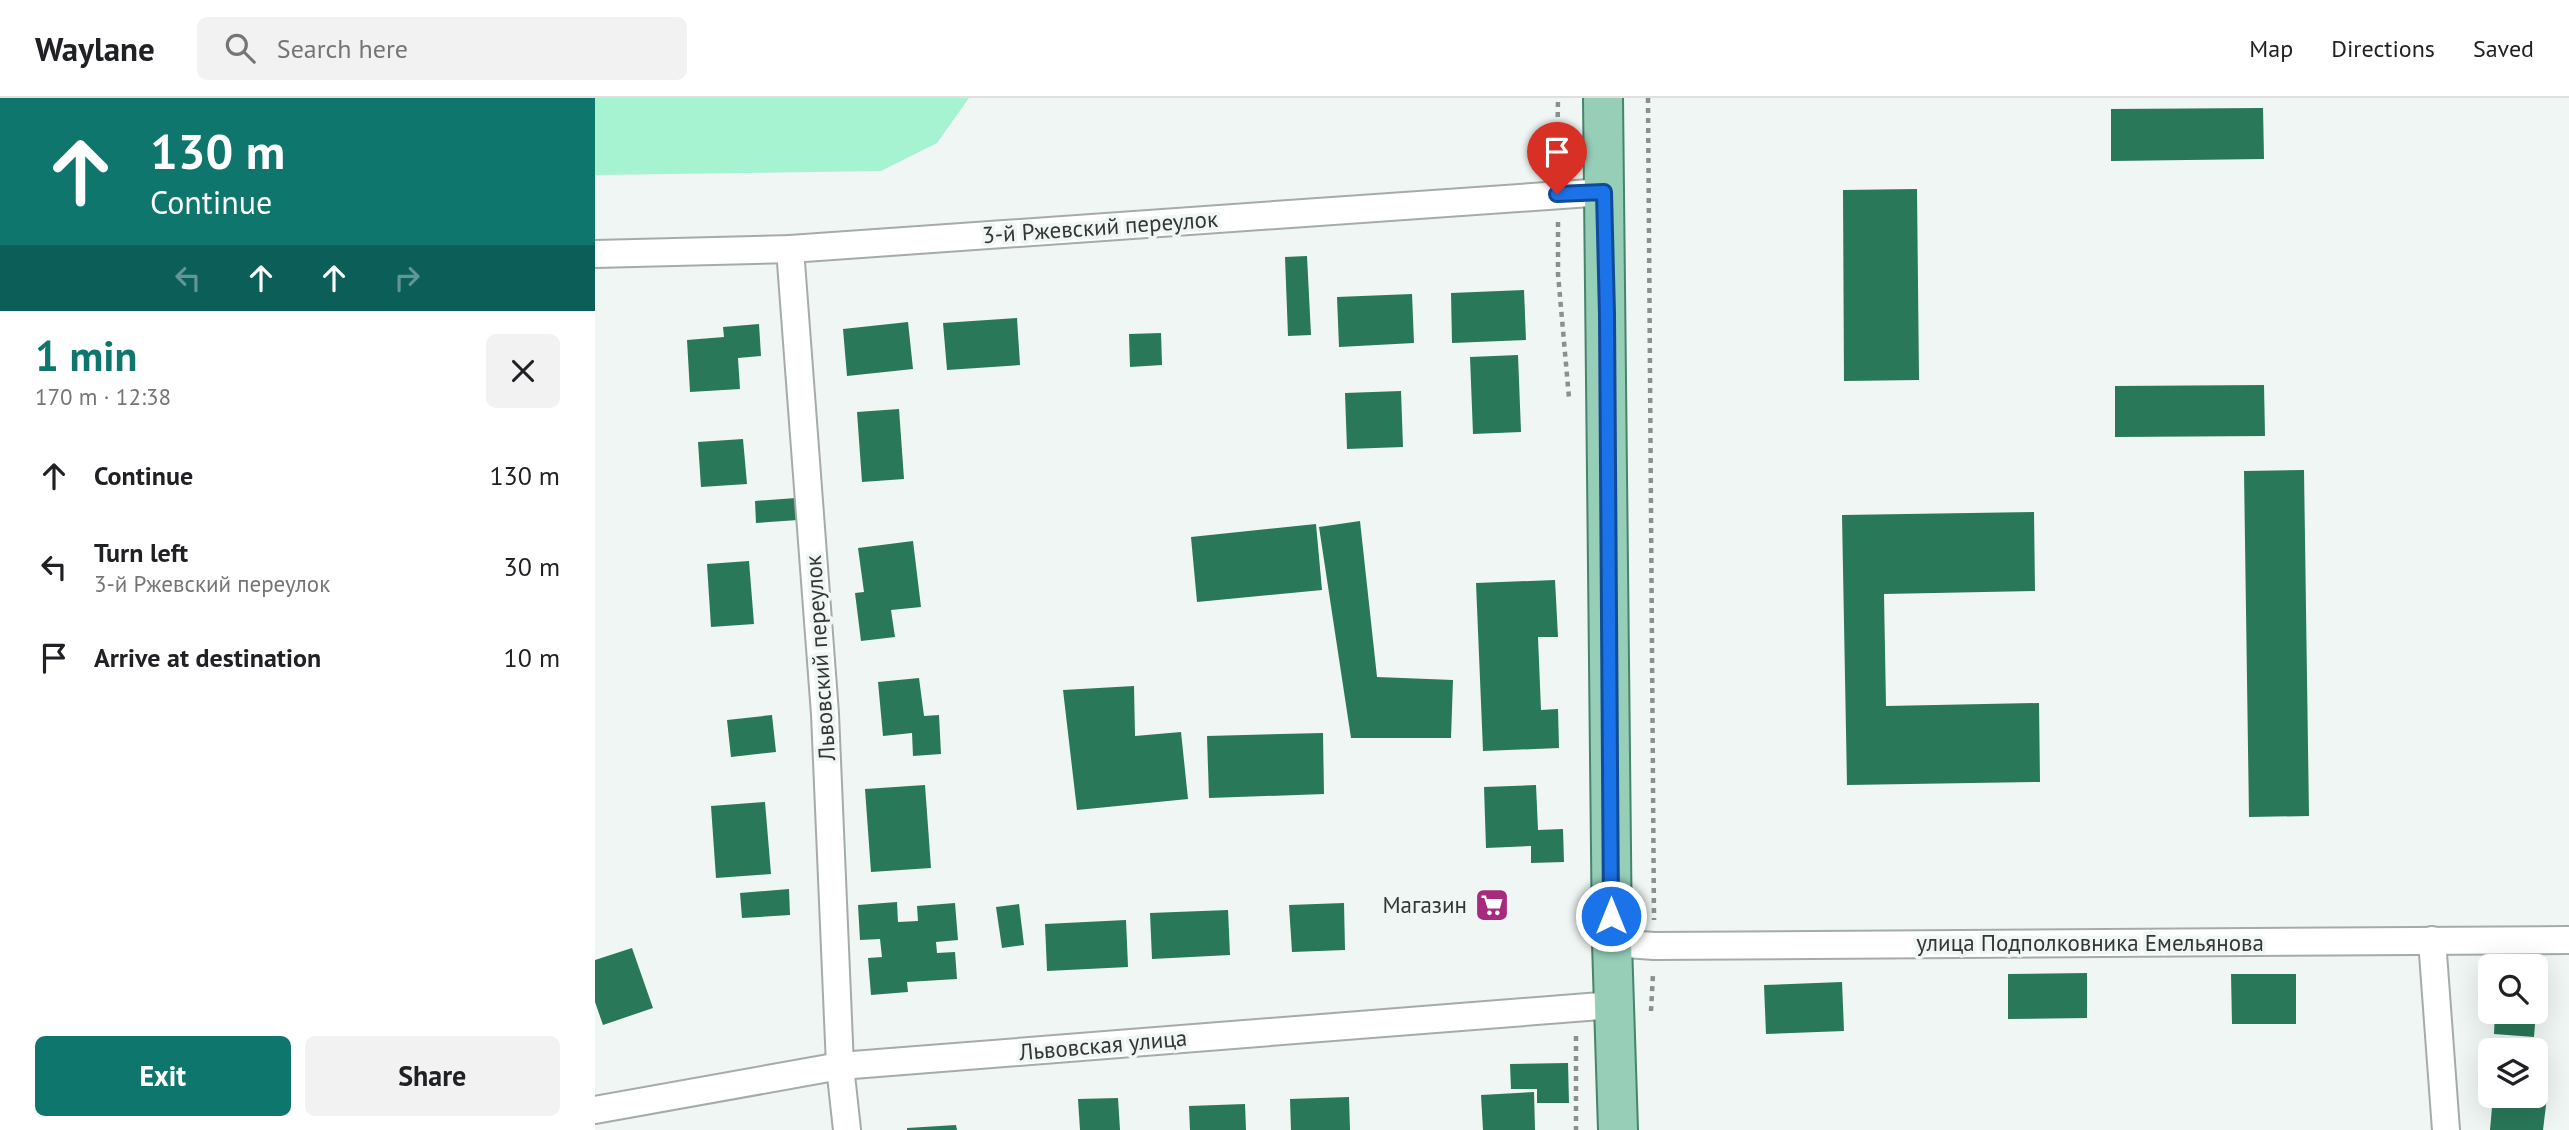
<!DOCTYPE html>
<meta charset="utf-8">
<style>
body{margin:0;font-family:"PT Sans",sans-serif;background:#f2f2f2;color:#202124;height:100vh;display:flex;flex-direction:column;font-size:26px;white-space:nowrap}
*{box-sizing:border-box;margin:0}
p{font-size:23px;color:#757577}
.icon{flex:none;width:38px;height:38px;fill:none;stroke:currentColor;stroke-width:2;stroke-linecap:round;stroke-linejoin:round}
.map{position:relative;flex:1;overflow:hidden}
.side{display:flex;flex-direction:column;background:#fff;width:595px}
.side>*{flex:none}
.guide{background:#0f766e;color:#fff;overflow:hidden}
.fabs{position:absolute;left:1883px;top:856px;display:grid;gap:14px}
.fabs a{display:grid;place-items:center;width:70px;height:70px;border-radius:10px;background:#fff;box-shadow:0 7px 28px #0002;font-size:35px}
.pin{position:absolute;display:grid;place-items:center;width:60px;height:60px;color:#fff;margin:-72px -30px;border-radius:50% 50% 50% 0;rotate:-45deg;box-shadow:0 0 7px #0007}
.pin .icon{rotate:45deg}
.me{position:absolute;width:77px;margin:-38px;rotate:0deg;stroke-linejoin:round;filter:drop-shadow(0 0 5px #0008)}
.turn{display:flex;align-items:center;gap:24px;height:147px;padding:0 35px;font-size:32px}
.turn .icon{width:91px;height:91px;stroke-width:2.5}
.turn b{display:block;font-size:49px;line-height:60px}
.lanes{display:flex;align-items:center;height:66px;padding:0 35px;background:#0003;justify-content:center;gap:35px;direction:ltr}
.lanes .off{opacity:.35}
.round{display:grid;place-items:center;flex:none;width:74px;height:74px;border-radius:10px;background:#f2f2f2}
.headline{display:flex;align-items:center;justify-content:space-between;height:119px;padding:0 35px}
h1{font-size:42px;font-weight:600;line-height:52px;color:#0f766e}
.button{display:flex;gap:14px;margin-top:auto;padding:14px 35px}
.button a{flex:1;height:80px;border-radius:10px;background:#0f766e;color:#fff;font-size:28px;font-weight:600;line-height:80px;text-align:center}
.button a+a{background:#f2f2f2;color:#202124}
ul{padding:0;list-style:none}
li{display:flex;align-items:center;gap:21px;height:91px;padding:0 35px}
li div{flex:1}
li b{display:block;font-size:26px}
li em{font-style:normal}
header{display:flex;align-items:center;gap:42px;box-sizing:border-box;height:98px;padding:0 35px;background:#fff;border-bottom:2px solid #e0e0e0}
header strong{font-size:33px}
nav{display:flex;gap:38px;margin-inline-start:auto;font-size:24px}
.search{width:490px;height:63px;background:#f2f2f2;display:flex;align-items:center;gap:18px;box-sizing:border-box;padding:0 24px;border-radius:10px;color:#757577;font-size:26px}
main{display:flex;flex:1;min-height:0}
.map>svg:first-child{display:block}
.green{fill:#a6f3d1}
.building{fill:#29785a}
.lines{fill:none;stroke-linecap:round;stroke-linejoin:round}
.minor-casing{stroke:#a5aca8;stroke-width:30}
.primary-casing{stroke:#46846c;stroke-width:42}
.path{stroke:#8b908e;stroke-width:4.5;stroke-dasharray:5 5;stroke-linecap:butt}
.minor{stroke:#fff;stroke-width:26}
.primary{stroke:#96ceb8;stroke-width:38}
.route-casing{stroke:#114b97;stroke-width:18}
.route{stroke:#1a73e8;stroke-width:12}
.labels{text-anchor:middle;stroke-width:7;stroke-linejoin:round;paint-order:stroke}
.street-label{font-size:23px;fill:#333635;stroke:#eff6f3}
.poi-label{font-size:23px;fill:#333635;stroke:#eff6f3;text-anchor:end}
</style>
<header>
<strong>Waylane</strong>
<div class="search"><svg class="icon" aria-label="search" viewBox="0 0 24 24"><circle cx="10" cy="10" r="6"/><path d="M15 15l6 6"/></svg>Search here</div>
<nav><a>Map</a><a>Directions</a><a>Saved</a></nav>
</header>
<main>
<section class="side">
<div class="guide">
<div class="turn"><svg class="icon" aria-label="ahead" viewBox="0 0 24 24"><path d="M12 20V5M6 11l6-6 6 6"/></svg><div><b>130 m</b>Continue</div></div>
<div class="lanes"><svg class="icon off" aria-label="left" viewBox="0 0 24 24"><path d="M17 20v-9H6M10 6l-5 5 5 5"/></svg><svg class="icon" aria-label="ahead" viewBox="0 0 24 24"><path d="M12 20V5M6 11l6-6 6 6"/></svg><svg class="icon" aria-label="ahead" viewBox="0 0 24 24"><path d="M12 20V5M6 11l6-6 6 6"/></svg><svg class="icon off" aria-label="right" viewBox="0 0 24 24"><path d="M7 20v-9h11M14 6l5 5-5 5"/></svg></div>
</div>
<div class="headline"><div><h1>1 min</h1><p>170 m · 12:38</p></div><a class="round"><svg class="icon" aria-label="close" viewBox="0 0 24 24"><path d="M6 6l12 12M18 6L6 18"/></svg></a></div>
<ul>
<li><svg class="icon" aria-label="ahead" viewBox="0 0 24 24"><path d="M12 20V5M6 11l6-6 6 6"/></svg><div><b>Continue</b></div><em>130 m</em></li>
<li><svg class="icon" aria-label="left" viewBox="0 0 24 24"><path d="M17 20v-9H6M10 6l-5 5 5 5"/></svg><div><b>Turn left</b><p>3-й Ржевский переулок</p></div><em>30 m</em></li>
<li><svg class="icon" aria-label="arrive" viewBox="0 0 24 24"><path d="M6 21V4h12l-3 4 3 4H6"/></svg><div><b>Arrive at destination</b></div><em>10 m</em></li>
</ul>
<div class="button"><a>Exit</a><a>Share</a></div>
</section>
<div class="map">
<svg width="1974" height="1032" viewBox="0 0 1974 1032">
<rect width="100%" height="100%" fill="#eff6f3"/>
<polygon class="green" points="0,0 374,0 342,45 286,73 0,77"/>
<g class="building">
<polygon points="1668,10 1669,61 1516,63 1516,11"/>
<polygon points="1322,91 1324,282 1249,283 1248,92"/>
<polygon points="712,158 716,237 693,238 690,159"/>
<polygon points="929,192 931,242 857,245 856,195"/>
<polygon points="817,196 819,245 744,249 742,199"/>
<polygon points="422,220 425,267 352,272 348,225"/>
<polygon points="313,224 318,271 252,278 248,231"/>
<polygon points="164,226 166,258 143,260 145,291 95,294 92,242 129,239 128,229"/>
<polygon points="566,235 567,267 535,269 534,236"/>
<polygon points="923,257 926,334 878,336 875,259"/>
<polygon points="1669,287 1670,338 1520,339 1520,288"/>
<polygon points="806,293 808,349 752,351 750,295"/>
<polygon points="304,311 309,381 267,384 262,314"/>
<polygon points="148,341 152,386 106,389 103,344"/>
<polygon points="1709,372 1714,718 1654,719 1649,373"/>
<polygon points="201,400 203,422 161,425 160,403"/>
<polygon points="1439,414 1440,493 1289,496 1291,608 1444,605 1445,684 1252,687 1247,417"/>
<polygon points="765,423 782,579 858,582 856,640 756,640 724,429"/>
<polygon points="721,426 727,492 602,504 596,439"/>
<polygon points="318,443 326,509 296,512 300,539 266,543 260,495 269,494 263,450"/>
<polygon points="154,463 159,526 116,529 112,466"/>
<polygon points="960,482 963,539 943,539 946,612 963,611 964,650 888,653 881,485"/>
<polygon points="324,580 329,618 344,617 346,656 318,658 317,635 288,638 283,584"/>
<polygon points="539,588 540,638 586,634 593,701 482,712 468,592"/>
<polygon points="177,617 181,654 136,659 132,622"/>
<polygon points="728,635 729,696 614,700 612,638"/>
<polygon points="330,687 336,770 276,774 270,691"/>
<polygon points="941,687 943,732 968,731 969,764 936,765 936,748 891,750 889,689"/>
<polygon points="170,704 176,776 121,780 116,708"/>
<polygon points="194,791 195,817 147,820 145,795"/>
<polygon points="302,804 303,824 323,823 322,808 360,805 363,842 341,844 342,855 360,854 362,881 312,884 313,894 276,897 273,860 287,859 285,841 265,842 263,807"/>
<polygon points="749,805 750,852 697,854 694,807"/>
<polygon points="424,806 429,847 407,850 401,809"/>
<polygon points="633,812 635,857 557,861 555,815"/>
<polygon points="531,822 533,869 452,873 450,826"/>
<polygon points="37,850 58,910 8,927 0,904 0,862"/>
<polygon points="1492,875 1492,920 1413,921 1413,876"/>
<polygon points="1636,876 1701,876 1701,926 1637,926"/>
<polygon points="1247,884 1249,933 1171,936 1169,887"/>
<polygon points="1900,914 1941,914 1939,939 1899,936"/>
<polygon points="973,965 974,1005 942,1005 942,991 916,991 915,966"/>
<polygon points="939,994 940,1032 888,1032 886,997"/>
<polygon points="1898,998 1952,999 1948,1032 1895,1032"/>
<polygon points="754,999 755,1032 696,1032 695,1001"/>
<polygon points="523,1000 525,1032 485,1032 483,1001"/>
<polygon points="650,1006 651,1032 595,1032 594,1008"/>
<polygon points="361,1027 362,1032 312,1032 312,1030"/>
</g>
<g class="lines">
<g class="minor-casing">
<g id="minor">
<polyline points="195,151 230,616 245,968 252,1032"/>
<polyline points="0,156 195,151 1009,94"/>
<polyline points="1837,842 1851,1032"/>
<polyline points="1017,845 1059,848 1974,842"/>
<polyline points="0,1012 245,968 1018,907"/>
</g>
</g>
<g class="primary-casing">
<polyline id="primary" points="1008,0 1017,845 1023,1032"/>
</g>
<g class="path">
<polyline points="1053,0 1059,822"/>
<polyline points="962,69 963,0"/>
<polyline points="963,124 963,176 974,300"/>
<polyline points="1056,913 1058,876"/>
<polyline points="981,938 981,1032"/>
</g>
<use href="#minor" class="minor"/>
<use href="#primary" class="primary"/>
</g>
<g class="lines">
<g class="route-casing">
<polyline id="route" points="962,96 1009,94 1012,216 1016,818"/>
</g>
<use href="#route" class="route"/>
</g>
<defs>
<g id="supermarket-square" transform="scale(1.75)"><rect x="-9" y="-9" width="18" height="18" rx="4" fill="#a72b7d" stroke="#eff6f3"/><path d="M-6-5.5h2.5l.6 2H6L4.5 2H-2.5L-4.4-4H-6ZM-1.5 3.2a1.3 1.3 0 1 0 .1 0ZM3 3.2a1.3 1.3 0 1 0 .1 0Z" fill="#fff"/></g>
</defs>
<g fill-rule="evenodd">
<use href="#supermarket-square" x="897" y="807"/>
</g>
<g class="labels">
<g class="street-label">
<text transform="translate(505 129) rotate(-4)" y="8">3-й Ржевский переулок</text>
<text transform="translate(225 560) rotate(-94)" y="8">Львовский переулок</text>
<text x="1495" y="853">улица Подполковника Емельянова</text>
<text transform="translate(508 947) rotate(-5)" y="8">Львовская улица</text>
</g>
<g class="poi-label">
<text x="872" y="815">Магазин</text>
</g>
</g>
</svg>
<div class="fabs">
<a><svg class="icon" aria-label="search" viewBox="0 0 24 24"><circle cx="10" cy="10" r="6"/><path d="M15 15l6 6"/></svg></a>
<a><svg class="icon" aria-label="layers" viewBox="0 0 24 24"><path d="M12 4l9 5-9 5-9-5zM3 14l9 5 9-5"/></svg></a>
</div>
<div class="pin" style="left:962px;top:96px;background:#d93025"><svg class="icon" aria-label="arrive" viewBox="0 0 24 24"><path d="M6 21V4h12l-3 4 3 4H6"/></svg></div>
<svg class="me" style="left:1016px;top:818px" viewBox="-20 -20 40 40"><circle r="17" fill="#1a73e8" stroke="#fff" stroke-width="3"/><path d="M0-11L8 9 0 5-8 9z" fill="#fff"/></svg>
</div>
</main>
